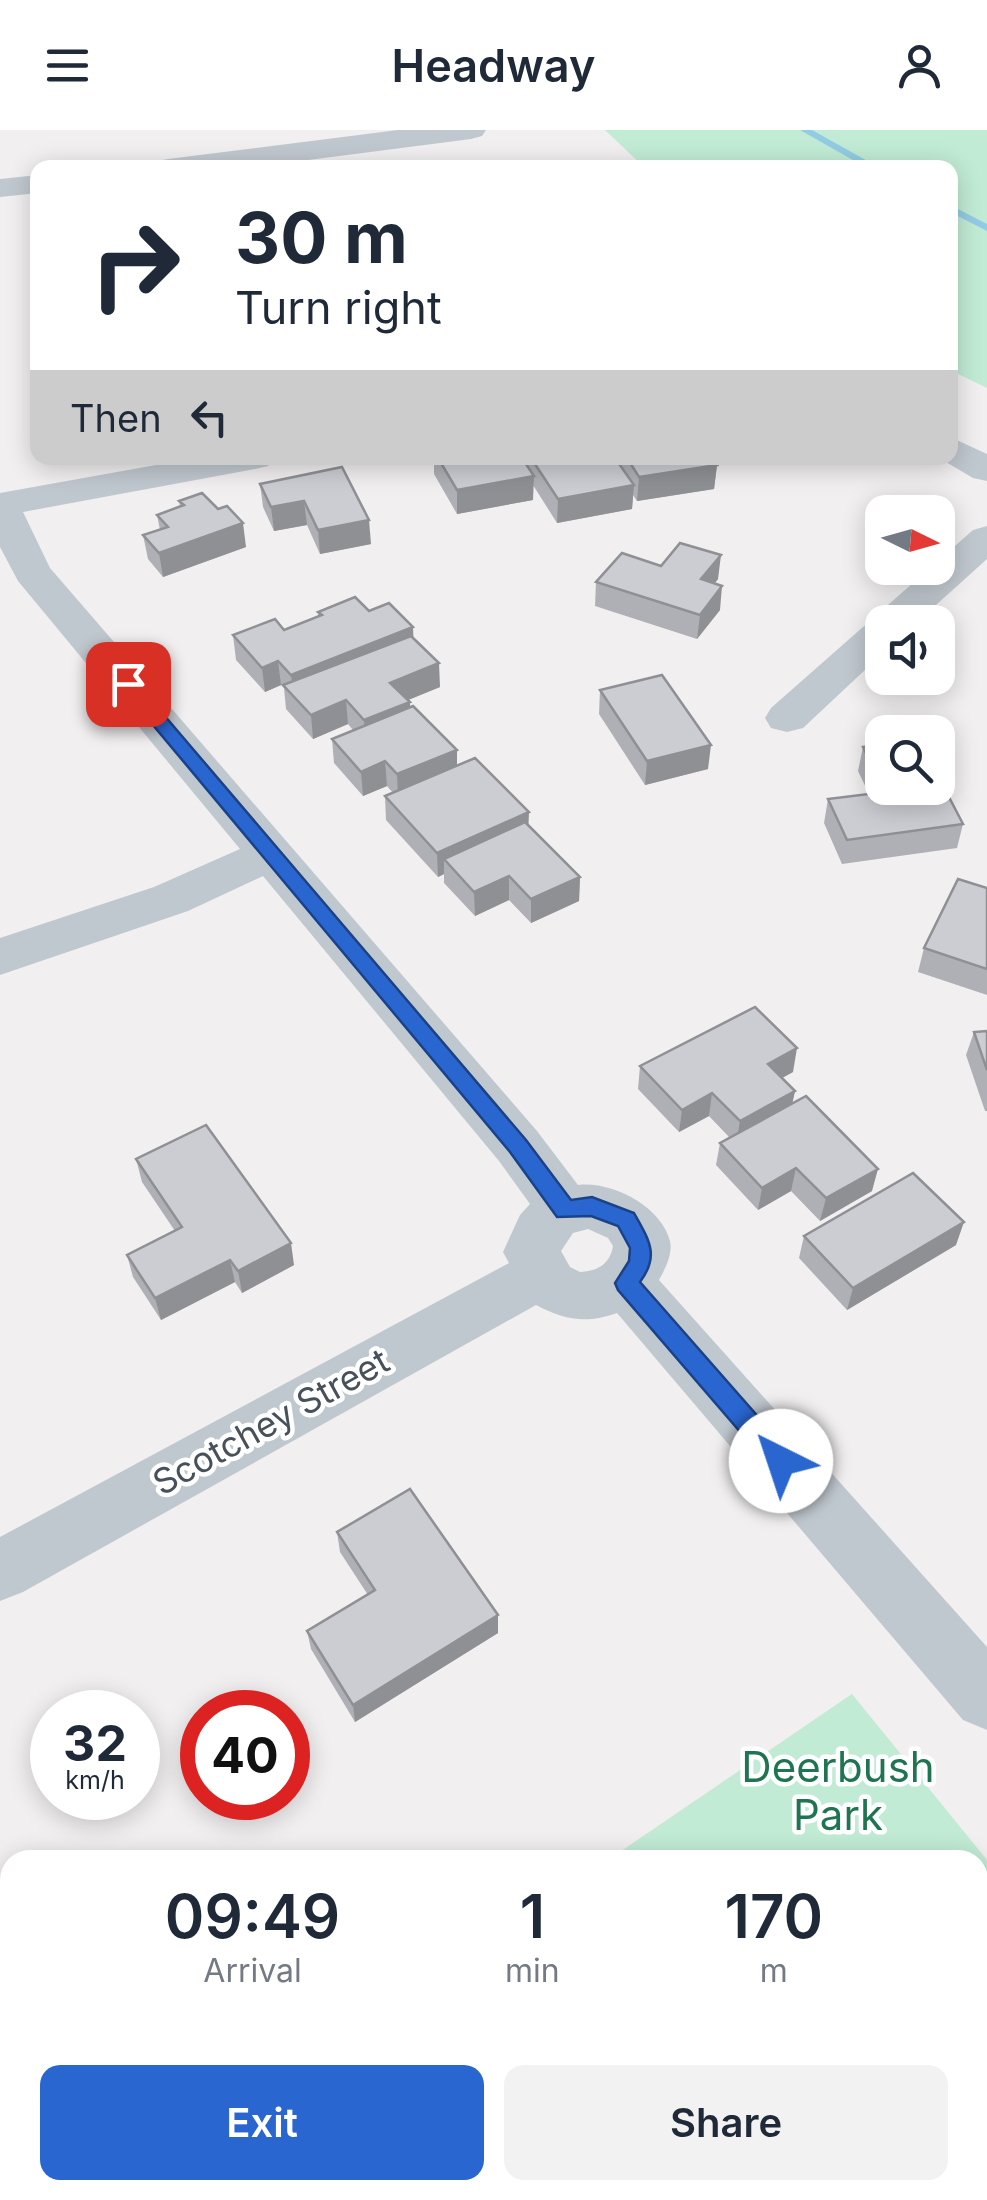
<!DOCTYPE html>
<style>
body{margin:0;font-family:Inter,sans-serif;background:#f2f2f3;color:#1f2937;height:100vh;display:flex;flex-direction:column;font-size:38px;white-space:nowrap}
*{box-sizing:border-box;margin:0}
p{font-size:32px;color:#747a83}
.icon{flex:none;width:55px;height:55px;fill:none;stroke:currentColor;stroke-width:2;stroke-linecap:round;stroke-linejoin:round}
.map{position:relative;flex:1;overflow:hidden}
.details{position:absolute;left:0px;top:1720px;width:988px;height:350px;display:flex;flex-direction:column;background:#fff;border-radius:30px 30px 0 0;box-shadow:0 5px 25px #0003}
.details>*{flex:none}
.top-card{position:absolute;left:30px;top:30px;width:928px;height:305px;border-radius:20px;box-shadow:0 5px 25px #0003;background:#fff;color:#1f2937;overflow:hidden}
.needle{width:65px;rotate:95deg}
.controls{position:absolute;left:865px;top:365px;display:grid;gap:20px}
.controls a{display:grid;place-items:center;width:90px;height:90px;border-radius:20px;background:#fff;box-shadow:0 5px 25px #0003;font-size:50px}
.speed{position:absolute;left:30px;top:1560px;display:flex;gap:20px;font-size:50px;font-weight:700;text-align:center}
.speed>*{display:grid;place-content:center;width:130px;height:130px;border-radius:50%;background:#fff;box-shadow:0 5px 25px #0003;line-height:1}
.speed small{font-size:25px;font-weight:400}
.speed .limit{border:15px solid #d22;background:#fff;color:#111}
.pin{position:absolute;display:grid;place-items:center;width:85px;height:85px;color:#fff;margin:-42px;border-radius:20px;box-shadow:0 5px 15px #0006}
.me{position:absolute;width:110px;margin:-55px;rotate:319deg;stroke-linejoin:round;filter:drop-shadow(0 0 8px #0008)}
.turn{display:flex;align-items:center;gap:35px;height:210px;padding:0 40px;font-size:45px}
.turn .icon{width:130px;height:130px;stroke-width:2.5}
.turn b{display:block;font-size:70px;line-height:85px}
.then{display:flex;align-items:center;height:95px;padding:0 40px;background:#0003;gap:20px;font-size:38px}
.eta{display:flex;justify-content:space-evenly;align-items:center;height:170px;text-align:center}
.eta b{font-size:60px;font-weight:600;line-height:70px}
.cta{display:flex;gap:20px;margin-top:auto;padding:20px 40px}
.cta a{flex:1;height:115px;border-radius:20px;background:#2a66d0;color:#fff;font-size:40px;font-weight:600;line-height:115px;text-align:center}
.cta a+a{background:#f2f2f3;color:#1f2937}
header{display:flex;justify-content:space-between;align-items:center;height:130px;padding:0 40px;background:#fff;font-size:45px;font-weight:600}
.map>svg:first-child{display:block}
.green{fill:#c1ebd4}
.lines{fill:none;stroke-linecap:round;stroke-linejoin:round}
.stream{fill:#92cce4;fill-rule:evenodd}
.minor{fill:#c0c8cf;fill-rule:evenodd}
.wall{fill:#afb0b5}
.shaded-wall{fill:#8f9094}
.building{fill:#cccdd3;stroke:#8f9094;stroke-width:2.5}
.route{fill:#2a66d0;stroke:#1b4287;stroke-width:2.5}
.labels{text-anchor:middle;stroke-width:9;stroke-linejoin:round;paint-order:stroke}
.street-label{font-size:35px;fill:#48505a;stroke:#fff}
.near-park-label{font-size:42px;fill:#1f7551;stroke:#fff}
</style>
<header><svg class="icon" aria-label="menu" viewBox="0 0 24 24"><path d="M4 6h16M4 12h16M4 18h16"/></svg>Headway<svg class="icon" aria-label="person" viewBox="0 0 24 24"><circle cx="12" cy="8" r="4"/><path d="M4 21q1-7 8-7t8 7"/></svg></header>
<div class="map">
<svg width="987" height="2070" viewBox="0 0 987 2070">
<rect width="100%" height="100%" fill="#f1efef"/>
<g class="green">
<polygon points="605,0 987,0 987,258 950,240 950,38 644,37"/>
<polygon points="852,1564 987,1730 987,2070 108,2070 123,2060 978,2060 978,1730 608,1730"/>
</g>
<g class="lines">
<g class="stream">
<polygon points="800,0 812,0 880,38 867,38"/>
<polygon points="950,75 987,94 987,101 950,82"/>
</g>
<g class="minor">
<polygon points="398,0 486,0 482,6 471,9 246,38 153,38 157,31 168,29"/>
<polygon points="38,45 38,63 0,67 0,49"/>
<polygon points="950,307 987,324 987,351 973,348 939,328 950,328"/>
<path d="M 195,328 L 274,328 L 268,336 L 255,339 L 23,382 L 50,438 L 537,1001 L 578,1055 C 612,1051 661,1076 670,1111 C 673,1124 665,1139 659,1150 L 987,1517 L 987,1600 L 963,1590 L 617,1183 C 586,1194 564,1190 536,1175 L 23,1462 L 0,1471 L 0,1407 L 509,1133 L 503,1122 L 520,1085 L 530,1074 L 499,1031 L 263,746 L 188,781 L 0,845 L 0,808 L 154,757 L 240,719 L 18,451 L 0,417 L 0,363 ZM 588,1099 L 608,1108 L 613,1116 C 610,1134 598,1141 580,1142 L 570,1137 L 561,1121 L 573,1103 Z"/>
<polygon points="987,396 987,429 917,492 882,492 882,524 803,598 787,602 771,598 765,588 771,578 930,438 938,438 938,431 973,400"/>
</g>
</g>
<g class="wall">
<polygon points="434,328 712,328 717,335 714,359 637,371 633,365 632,379 557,393 533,355 533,370 457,384 434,344"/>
<polygon points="342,337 371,414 320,424 307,395 274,401 263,377 260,354"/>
<polygon points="179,371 246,417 163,447 148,429 143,405 160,400 157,385 180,377"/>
<polygon points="661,436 718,449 715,453 720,480 697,509 595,476 596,452"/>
<polygon points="369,481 413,497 413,508 440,557 408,570 410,572 410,577 457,636 528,696 580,747 579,771 531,793 509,770 475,786 444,753 444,744 438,747 386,690 385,666 393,663 387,656 363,666 334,633 332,609 353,600 348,594 313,609 286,579 284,558 281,555 265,562 236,530 233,505 284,500 318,487 318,482"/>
<polygon points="600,560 708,639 645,655 599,584"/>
<polygon points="863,617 963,694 957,718 842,734 824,693 828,669 869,664 858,641"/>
<polygon points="987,758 987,865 918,842 924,818"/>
<polygon points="987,901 987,981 985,981 966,925 974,902"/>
<polygon points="640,936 793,942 781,948 795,961 792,973 872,1061 820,1091 791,1061 758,1080 716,1035 720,1013 729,1007 709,986 679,1002 638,959"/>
<polygon points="136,1029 294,1135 242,1163 235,1152 161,1190 133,1147 127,1125 175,1101 142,1052"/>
<polygon points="804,1106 956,1115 847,1180 799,1128"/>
<polygon points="337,1402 498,1503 355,1592 311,1519 307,1501 368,1465 340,1422"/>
</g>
<g class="shaded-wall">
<polygon points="717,335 714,359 637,371 639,347"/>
<polygon points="534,346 533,370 457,384 457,360"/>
<polygon points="634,355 632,379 557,393 558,369"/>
<polygon points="304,371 307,395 274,401 271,377"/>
<polygon points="369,390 371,414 320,424 318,400"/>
<polygon points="243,393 246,417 163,447 159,423"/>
<polygon points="721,425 718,449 699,473 701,449"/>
<polygon points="722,456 720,480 697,509 700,485"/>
<polygon points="413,497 414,521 294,566 291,545"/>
<polygon points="278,531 281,555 265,562 262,538"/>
<polygon points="439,533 440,557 391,577 390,553"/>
<polygon points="346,570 348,594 313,609 311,585"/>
<polygon points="410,572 411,596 366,614 364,590"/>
<polygon points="711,615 708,639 645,655 647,631"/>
<polygon points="457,620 457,644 398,668 397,644"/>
<polygon points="385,631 387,656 363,666 361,642"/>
<polygon points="529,682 528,706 444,729 444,744 438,747 437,723"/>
<polygon points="509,746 509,770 475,786 474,762"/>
<polygon points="580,747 579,771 531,793 531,769"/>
<polygon points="797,918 793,942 764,958 768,934"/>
<polygon points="795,961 790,984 736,1014 740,991"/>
<polygon points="712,963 709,986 679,1002 682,980"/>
<polygon points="796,1038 791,1061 758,1080 762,1058"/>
<polygon points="878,1039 872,1061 820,1091 826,1068"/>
<polygon points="964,1092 956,1115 847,1180 853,1158"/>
<polygon points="291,1113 294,1135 242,1163 238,1141"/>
<polygon points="230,1130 235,1152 161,1190 155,1168"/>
<polygon points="498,1485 498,1503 355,1592 353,1575"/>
</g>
<g class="building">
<polygon points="438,328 522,328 534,346 457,360"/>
<polygon points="531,328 615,328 634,355 558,369"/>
<polygon points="627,328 712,328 717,335 639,347"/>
<polygon points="342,337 369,390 318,400 304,371 271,377 260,354"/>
<polygon points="202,363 218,379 227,376 243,393 159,423 143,405 168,397 157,385 184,375 179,371"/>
<polygon points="680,413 721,425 701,449 722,456 700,485 596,452 622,423 661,436"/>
<polygon points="355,467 369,481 389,473 413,497 291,545 278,531 262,538 233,505 275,489 284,500 322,485 318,482"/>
<polygon points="411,506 439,533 390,553 410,572 364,590 346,570 311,585 283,555"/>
<polygon points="662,545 711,615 647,631 600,560"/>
<polygon points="413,576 457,620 397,644 385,631 361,642 332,609"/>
<polygon points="882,614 882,657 863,617"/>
<polygon points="475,628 529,682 437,723 385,666"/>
<polygon points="938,646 963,694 847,710 828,669 885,662 883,658 938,658"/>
<polygon points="525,692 580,747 531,769 509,746 474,762 444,729"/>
<polygon points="958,749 987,758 987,839 924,818"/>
<polygon points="755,877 797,918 768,934 795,961 740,991 712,963 682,980 640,936"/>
<polygon points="987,901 987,940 974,902"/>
<polygon points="806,966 878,1039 826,1068 796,1038 762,1058 720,1013"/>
<polygon points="206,995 291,1113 238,1141 230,1130 155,1168 127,1125 182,1097 136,1029"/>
<polygon points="913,1043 964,1092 853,1158 804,1106"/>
<polygon points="410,1359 498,1485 353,1575 307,1501 375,1460 337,1402"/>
</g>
<path class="route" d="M 128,549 L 135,551 L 526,1010 L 571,1070 L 592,1067 L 634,1083 C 649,1110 660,1125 640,1152 L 790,1323 L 794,1331 L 790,1339 L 781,1342 L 772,1339 L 618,1160 L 615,1153 L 629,1131 L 630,1118 L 618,1096 L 591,1086 L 557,1087 L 510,1022 L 122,558 L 119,554 Z"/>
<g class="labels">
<g class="street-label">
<text transform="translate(271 1292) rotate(-29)" y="12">Scotchey Street</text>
</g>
<g class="near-park-label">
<text x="838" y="1652">Deerbush<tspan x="838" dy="48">Park</tspan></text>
</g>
</g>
</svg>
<div class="controls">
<a><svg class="needle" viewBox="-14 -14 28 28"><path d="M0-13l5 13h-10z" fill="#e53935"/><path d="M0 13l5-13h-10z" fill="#747a83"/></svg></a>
<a><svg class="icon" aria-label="sound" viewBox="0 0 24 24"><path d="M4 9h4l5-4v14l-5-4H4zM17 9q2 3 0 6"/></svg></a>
<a><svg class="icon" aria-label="search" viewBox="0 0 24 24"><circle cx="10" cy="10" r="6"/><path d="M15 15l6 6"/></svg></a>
</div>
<div class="speed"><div>32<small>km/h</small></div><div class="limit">40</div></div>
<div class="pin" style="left:128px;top:554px;background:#d93025"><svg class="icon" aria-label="arrive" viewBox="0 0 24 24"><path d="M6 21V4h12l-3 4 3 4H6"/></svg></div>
<svg class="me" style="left:781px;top:1331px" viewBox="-20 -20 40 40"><circle r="19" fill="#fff"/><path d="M0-13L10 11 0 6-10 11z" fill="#2a66d0"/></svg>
<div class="top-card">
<div class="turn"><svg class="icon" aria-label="right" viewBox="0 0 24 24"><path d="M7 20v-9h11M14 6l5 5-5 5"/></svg><div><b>30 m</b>Turn right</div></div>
<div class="then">Then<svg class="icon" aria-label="left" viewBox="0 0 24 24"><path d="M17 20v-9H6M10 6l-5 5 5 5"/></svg></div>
</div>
<section class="details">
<div class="eta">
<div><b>09:49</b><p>Arrival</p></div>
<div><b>1</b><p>min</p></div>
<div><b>170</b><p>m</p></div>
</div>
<div class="cta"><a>Exit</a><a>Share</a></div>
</section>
</div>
